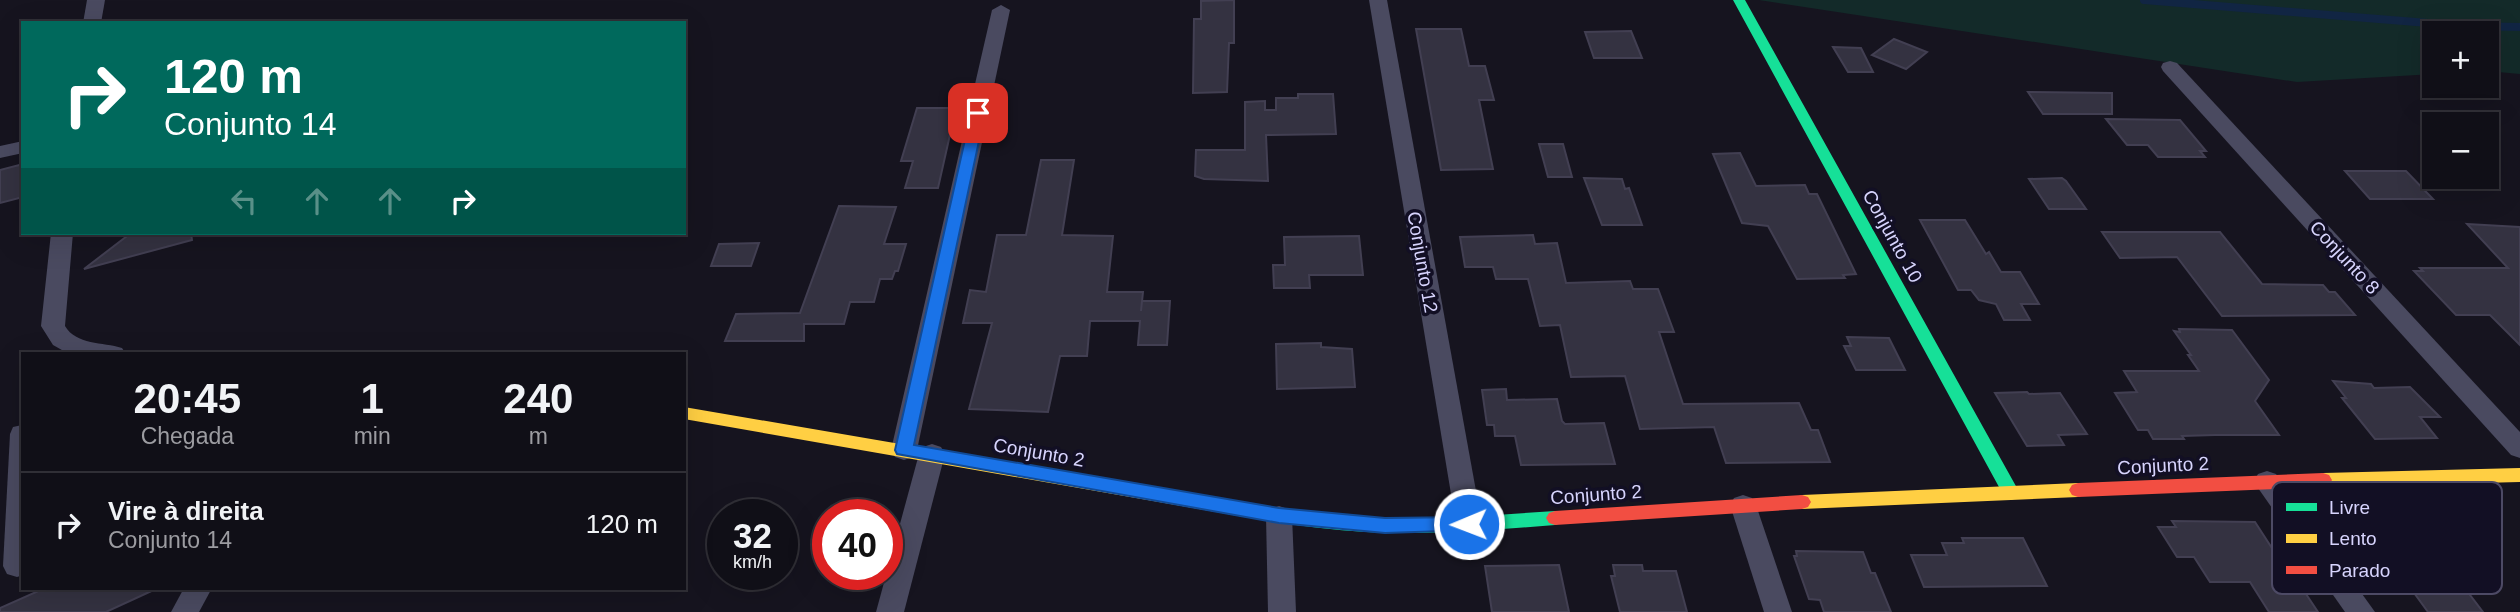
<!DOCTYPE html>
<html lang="pt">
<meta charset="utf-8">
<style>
body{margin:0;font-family:Helvetica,sans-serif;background:#191820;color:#f1f3f6;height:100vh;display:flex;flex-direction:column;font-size:26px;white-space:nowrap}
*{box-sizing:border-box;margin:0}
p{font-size:23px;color:#9c9ca1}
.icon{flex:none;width:38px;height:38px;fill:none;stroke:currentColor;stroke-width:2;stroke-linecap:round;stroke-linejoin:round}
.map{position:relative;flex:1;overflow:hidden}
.panel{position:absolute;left:21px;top:352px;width:665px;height:238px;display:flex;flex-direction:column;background:#100f17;border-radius:0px;box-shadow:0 7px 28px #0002,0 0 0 2px #302f36}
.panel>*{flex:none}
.top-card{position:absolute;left:21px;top:21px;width:665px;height:214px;border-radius:0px;box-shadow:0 7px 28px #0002,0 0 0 2px #302f36;background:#00695c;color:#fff;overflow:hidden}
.fabs{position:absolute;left:2422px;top:21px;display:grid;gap:14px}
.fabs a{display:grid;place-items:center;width:77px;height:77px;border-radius:0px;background:#100f17;box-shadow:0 7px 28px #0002,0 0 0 2px #302f36;font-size:35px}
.speed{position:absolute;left:707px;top:499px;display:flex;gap:14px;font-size:35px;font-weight:700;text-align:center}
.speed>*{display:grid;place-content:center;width:91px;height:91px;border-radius:50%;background:#100f17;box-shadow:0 7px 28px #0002,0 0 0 2px #302f36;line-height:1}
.speed small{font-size:18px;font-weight:400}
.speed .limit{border:10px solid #d22;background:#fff;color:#111}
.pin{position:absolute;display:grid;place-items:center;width:60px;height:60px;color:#fff;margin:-30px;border-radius:14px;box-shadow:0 4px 10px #0006}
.me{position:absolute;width:77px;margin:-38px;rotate:269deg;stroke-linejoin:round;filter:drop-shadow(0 0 5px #0008)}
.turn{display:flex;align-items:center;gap:24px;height:147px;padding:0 28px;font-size:32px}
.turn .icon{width:91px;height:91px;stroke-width:2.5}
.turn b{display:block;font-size:49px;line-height:60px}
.lanes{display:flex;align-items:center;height:66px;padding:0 28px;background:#0003;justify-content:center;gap:35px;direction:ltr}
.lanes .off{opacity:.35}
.eta{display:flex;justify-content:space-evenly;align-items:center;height:119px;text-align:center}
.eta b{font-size:42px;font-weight:700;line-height:49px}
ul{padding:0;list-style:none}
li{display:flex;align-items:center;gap:21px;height:105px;padding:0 28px;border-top:2px solid #302f36}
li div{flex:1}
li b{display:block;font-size:26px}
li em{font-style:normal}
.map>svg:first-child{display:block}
.green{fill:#132a29}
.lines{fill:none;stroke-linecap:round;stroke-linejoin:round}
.stream{stroke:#112543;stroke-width:8}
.building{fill:#343241;stroke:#423f52;stroke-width:2}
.street{fill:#4a4a60;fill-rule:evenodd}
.fast{fill:#16e098;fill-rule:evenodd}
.slow{fill:#ffcf43;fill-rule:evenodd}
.jam{fill:#f24e42;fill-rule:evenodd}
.route{fill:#1a73e8;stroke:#114b97;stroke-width:2}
.labels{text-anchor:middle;stroke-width:7;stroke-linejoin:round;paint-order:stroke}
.street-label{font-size:19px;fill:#d7d4fd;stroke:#120f24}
.key{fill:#120f24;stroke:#4d4a65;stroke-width:2}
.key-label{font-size:19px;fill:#d7d4fd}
</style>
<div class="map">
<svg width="2520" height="612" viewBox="0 0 2520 612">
<rect width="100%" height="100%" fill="#16141f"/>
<polygon class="green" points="1759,0 2520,0 2520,74 2487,71 2487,33 2434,33 2434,74 2297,82"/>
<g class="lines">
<polyline class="stream" points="2144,0 2465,26 2520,27"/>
</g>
<g class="building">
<polygon points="1234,0 1234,43 1229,43 1227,92 1193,93 1194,19 1201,19 1201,1"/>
<polygon points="1416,29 1461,29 1469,66 1485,66 1494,100 1479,100 1493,169 1441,170"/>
<polygon points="1631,31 1642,58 1594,58 1585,32"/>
<polygon points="1894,39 1927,52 1906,69 1872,55"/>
<polygon points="1833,47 1861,48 1873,72 1848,72"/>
<polygon points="2028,92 2112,93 2112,114 2043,114"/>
<polygon points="1298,94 1333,94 1336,134 1266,135 1268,181 1204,179 1195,176 1196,150 1245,150 1245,102 1265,101 1265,110 1276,110 1276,98 1298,98"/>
<polygon points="917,108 956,108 938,188 905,188 913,161 901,161"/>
<polygon points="2106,119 2180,120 2206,151 2200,151 2205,157 2158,157 2148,145 2127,145"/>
<polygon points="1539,144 1563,144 1572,177 1548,177"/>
<polygon points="1740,153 1756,186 1805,185 1809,194 1817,194 1856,274 1843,275 1845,278 1797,279 1768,226 1742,223 1713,154"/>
<polygon points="1041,160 1074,160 1062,235 1113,236 1107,292 1143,292 1141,311 1142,301 1170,301 1167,345 1138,345 1140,321 1090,321 1087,356 1060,356 1048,412 969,409 992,323 963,323 970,290 986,292 997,235 1026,235"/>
<polygon points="23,164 23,197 0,203 0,170"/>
<polygon points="2345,171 2406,171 2433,199 2370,199"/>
<polygon points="1584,178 1622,179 1625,189 1629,188 1642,225 1602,225"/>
<polygon points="2062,178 2066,181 2086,209 2049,209 2029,179"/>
<polygon points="839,206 896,207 884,244 906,244 898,271 895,271 892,279 880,279 874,302 850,302 844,324 804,324 804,341 725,341 736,314 800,313"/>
<polygon points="1920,220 1965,220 1986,254 1989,252 2001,272 2020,272 2039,304 2021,304 2030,320 2004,320 1996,304 1979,300 1971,290 1958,290"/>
<polygon points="2467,224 2520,227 2520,345 2490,315 2456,315 2414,271 2423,271 2420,268 2508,268"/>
<polygon points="2102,232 2220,232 2262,284 2323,285 2329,292 2335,292 2355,315 2222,316 2177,257 2120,258"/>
<polygon points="131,233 191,233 192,240 84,269"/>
<polygon points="1533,235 1535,244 1557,243 1566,283 1630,281 1633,289 1658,289 1674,332 1659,332 1683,404 1799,403 1811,430 1818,430 1830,462 1726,463 1714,427 1640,429 1625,376 1571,377 1560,325 1540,326 1528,279 1496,279 1493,267 1465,267 1460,237"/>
<polygon points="1359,236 1363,275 1309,275 1310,288 1274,288 1273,265 1285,265 1284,237"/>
<polygon points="759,243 751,266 711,266 719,244"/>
<polygon points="2179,329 2232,330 2269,380 2255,401 2279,435 2215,435 2182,436 2184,439 2153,439 2148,430 2138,430 2115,393 2137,392 2124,371 2199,371 2188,355 2191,355 2174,331 2180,332"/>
<polygon points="1847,337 1889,338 1905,370 1856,370 1844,346 1851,346"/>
<polygon points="1321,343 1321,347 1352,349 1355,387 1277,389 1276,344"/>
<polygon points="2333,381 2371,384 2374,388 2410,387 2440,417 2420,417 2437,438 2375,439 2342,398 2346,398"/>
<polygon points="1506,389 1507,400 1557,399 1562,421 1565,424 1604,423 1615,464 1521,465 1515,436 1495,436 1494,425 1487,425 1482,390"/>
<polygon points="2027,392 2029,394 2060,393 2087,434 2058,435 2064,445 2027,446 1995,393"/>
<polygon points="2172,521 2255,522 2290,576 2294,576 2318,612 2269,612 2250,582 2210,582 2194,557 2177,557 2158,527 2176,527"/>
<polygon points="1962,538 2023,538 2047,586 1924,587 1911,555 1947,555 1942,543 1964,543"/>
<polygon points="1796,551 1863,552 1871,573 1875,573 1891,612 1824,612 1820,600 1809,599 1794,556 1797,556"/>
<polygon points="1559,565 1569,612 1492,612 1485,566"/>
<polygon points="1613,565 1642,565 1643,571 1676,571 1687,612 1620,612 1611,576 1615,576"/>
<polygon points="2454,574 2483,612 2428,612 2401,575"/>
<polygon points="45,588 158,588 106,612 0,612 0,608"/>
</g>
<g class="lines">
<g class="street">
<polygon points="87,0 105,0 101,23 83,23"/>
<polygon points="1369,0 1387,0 1482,524 1478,531 1469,535 1460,531 1456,524"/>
<polygon points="1001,5 1010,10 917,450 913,457 904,460 895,457 891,450 992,10"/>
<polygon points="2170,61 2177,63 2520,432 2520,458 2511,455 2163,71 2161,67 2163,63"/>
<polygon points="23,141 23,153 0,158 0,146"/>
<path d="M 51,233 L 73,233 L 65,326 C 76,345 103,342 122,348 L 126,354 L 69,354 L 53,345 L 41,326 Z"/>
<polygon points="22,425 23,575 17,577 7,574 3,566 10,434 13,427"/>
<polygon points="932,444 941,447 945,454 904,612 876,612 919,454 923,447"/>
<polygon points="2267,471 2276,474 2375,612 2345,612 2258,488 2254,481 2258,474"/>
<polygon points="1743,495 1752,498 1756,505 1792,612 1764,612 1730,505 1734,498"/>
<polygon points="1279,506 1288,509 1292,516 1296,612 1268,612 1266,516 1270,509"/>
<polygon points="184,588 212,588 199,612 171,612"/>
</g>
<g class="fast">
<polygon points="1733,0 1745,0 2017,488 2020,493 2017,498 2011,500 2005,498"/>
<path d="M 1216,498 C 1266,506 1316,514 1366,517 C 1429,520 1492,515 1555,511 L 1561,513 L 1564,518 L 1561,523 L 1555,525 C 1492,530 1429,535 1366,532 C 1316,529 1266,521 1216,512 L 1210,510 L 1207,505 L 1210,500 Z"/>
</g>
<g class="slow">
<polygon points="684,407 1216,498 1222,500 1225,505 1222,510 1216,512 684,419"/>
<polygon points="2520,468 2520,482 2323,487 2317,485 2314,480 2317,475 2323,473"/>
<polygon points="2078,483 2084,485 2087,490 2084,495 2078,497 1802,509 1796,507 1793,502 1796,497 1802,495"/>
</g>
<g class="jam">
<polygon points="2323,473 2329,475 2332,480 2329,485 2323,487 2078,497 2072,495 2069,490 2072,485 2078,483"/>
<polygon points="1802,495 1808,497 1811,502 1808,507 1802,509 1555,525 1549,523 1546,518 1549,513 1555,511"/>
</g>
</g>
<polygon class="route" points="978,109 985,113 914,445 1279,508 1385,518 1469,517 1475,519 1478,524 1475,530 1385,533 1279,523 897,454 895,450 971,113"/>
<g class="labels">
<g class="street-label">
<text transform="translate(1893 236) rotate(61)" y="7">Conjunto 10</text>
<text transform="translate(2345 257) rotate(47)" y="7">Conjunto 8</text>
<text transform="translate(1423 262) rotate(80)" y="7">Conjunto 12</text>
<text transform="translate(1039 452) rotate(10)" y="7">Conjunto 2</text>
<text transform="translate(2163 465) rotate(-3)" y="7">Conjunto 2</text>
<text transform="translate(1596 494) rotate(-4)" y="7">Conjunto 2</text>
</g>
</g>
<rect x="2272" y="482" width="230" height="112" rx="10" class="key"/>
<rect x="2286" y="503" width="31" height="8" fill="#16e098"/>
<rect x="2286" y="534" width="31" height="9" fill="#ffcf43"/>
<rect x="2286" y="566" width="31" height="8" fill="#f24e42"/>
<g class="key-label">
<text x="2329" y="514">Livre</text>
<text x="2329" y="545">Lento</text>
<text x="2329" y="577">Parado</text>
</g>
</svg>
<div class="fabs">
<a>+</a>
<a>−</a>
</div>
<div class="speed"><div>32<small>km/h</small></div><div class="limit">40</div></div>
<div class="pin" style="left:978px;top:113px;background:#d93025"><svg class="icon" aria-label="arrive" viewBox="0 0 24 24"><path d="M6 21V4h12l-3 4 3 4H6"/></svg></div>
<svg class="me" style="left:1469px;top:524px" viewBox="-20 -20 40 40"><circle r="17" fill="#1a73e8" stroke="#fff" stroke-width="3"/><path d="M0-11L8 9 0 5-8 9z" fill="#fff"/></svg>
<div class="top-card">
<div class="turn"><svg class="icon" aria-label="right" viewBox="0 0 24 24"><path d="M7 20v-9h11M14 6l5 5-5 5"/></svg><div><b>120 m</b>Conjunto 14</div></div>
<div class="lanes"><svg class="icon off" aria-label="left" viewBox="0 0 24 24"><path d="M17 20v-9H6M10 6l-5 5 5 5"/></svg><svg class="icon off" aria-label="ahead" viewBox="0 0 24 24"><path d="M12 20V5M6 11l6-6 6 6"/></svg><svg class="icon off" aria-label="ahead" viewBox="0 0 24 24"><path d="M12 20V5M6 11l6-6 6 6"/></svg><svg class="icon" aria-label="right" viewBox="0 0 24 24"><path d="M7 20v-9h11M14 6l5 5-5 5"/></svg></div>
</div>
<section class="panel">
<div class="eta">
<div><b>20:45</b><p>Chegada</p></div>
<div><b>1</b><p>min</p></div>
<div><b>240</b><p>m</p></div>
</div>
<ul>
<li><svg class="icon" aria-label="right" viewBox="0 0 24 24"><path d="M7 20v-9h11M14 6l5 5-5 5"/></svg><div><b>Vire à direita</b><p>Conjunto 14</p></div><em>120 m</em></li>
</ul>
</section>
</div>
